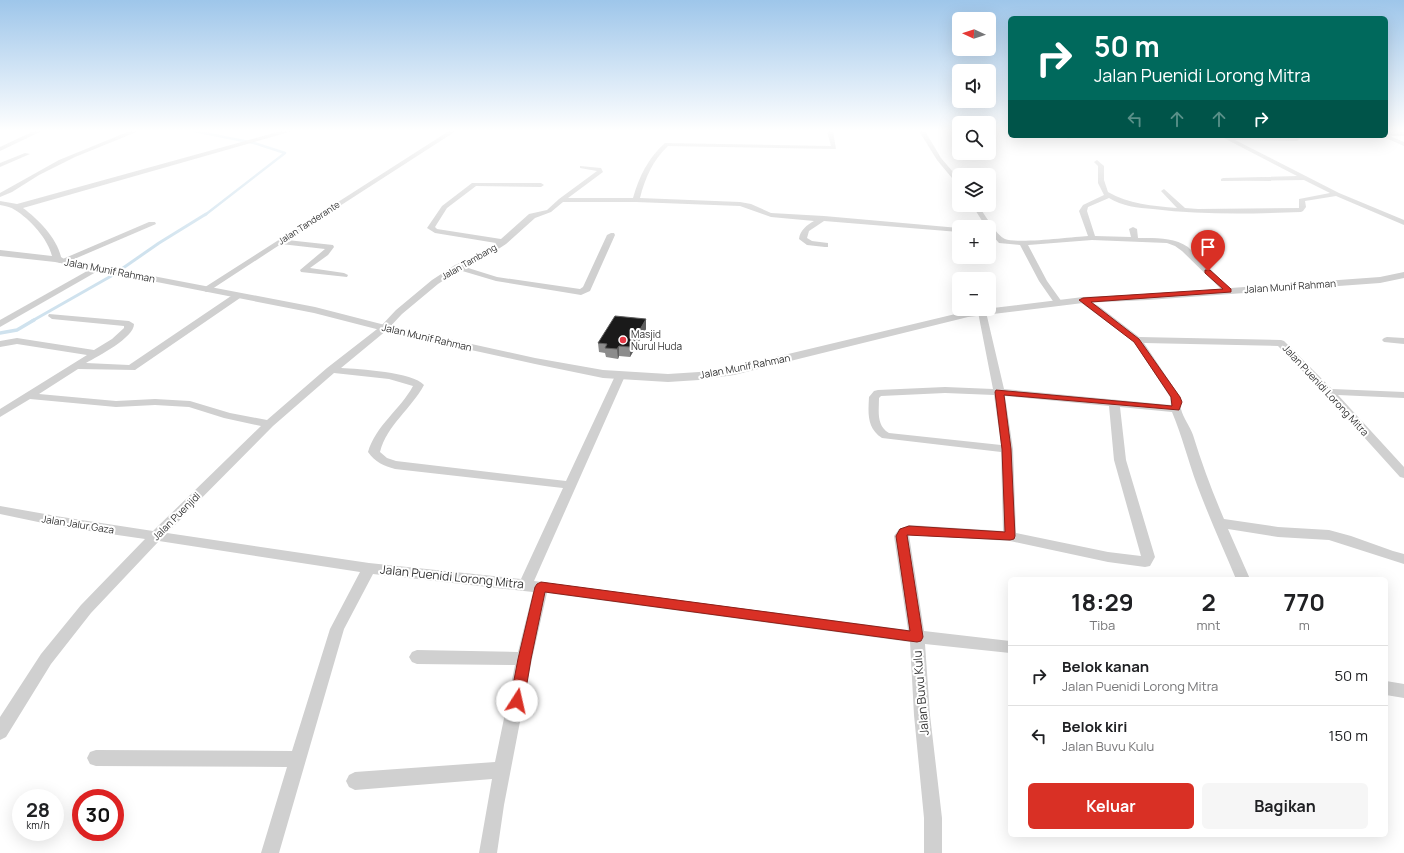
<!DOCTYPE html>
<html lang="id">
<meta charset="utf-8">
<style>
body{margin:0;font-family:Manrope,sans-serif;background:#f6f6f6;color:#202124;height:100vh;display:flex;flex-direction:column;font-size:15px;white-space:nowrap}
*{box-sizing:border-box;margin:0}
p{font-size:13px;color:#757577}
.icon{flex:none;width:22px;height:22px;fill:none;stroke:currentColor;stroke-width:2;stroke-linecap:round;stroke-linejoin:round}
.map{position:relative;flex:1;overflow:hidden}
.details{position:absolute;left:1008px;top:577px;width:380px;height:260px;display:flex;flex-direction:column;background:#fff;border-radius:6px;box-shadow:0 4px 16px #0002}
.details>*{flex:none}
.hud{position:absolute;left:1008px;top:16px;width:380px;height:122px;border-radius:6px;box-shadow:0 4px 16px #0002;background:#00695c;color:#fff;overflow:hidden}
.needle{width:26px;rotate:273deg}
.controls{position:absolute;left:952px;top:12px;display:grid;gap:8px}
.controls a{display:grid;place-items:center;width:44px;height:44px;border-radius:6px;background:#fff;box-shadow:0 4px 16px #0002;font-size:20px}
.speed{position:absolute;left:12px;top:789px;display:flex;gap:8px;font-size:20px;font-weight:700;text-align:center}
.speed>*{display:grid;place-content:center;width:52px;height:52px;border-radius:50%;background:#fff;box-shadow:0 4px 16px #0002;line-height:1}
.speed small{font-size:10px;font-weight:400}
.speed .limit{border:6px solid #d22;background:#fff;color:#111}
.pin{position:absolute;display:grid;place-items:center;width:34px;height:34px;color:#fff;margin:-41px -17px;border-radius:50% 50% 50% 0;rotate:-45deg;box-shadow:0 0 4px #0007}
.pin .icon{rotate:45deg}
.me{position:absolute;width:44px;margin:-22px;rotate:10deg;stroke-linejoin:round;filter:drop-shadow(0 0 3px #0008)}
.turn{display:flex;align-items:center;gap:14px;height:84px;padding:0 20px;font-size:18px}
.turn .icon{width:52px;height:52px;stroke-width:2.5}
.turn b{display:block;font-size:28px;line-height:34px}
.lanes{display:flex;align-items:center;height:38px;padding:0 20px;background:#0003;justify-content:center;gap:20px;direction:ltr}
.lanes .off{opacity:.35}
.eta{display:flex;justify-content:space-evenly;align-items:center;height:68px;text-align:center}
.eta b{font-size:24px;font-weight:700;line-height:28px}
.primary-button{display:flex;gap:8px;margin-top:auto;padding:8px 20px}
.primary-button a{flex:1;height:46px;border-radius:6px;background:#d93025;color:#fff;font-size:16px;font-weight:700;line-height:46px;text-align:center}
.primary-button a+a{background:#f6f6f6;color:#202124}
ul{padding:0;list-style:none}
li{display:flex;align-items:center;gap:12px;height:60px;padding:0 20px;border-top:1px solid #e0e0e0}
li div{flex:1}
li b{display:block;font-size:15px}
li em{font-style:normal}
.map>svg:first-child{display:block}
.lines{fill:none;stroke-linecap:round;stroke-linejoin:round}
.stream-far2{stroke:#cfe2ee;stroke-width:2.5}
.stream-far1{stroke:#cfe2ee;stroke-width:3}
.stream{stroke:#cfe2ee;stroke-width:3.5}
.minor{fill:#d0d0d0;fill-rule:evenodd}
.tertiary{fill:#d0d0d0;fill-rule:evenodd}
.wall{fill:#8c8c8c}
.shaded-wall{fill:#5f5f5f}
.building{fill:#1a1a1a;stroke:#5f5f5f}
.route{fill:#d93025;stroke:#8d1f18}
.poi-dot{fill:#e63946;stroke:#fff;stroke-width:1.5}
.labels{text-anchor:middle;stroke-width:4;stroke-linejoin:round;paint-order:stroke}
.far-street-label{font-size:9px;fill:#333;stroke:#fff}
.street-label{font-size:10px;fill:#333;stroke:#fff}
.poi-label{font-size:10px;fill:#333;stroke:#fff;text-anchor:start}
.near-street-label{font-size:12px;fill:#333;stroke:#fff}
</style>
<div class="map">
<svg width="1404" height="853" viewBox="0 0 1404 853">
<rect width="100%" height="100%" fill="#fff"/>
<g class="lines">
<polyline class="stream-far2" points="194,131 254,143 285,153 205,215"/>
<polyline class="stream-far1" points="32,321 113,275 159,243 206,214"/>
<polyline class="stream" points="0,333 17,330 34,320"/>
<g class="minor">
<polygon points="34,131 42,131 0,151 0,147"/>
<polygon points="130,131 139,131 75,157 39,175 12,192 0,197 0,193 59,160"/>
<polygon points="449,131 456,131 287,240 333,245 334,247 328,255 310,268 344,273 348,275 347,277 301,272 300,270 325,249 281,244 209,291 206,292 202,289"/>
<path d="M 827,131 L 833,131 L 836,149 L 668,146 C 653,160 645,178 640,198 L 740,202 L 751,204 L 771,213 L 824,216 L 959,228 L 959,232 L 824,221 L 809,231 L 807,238 L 812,241 L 828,243 L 828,247 L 825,247 L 807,245 L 799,239 C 800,230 807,225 814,221 L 771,217 L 740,206 L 636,202 L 563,202 L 551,212 L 535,218 L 506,244 L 480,261 L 465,267 L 497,277 L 580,289 L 583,287 L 607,235 L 611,233 L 614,233 L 615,235 L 590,291 L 581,295 L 496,281 L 459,270 L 438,284 L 402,314 L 387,330 L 341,368 C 359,369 413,372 424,385 C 411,409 387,425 380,452 L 387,458 L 396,461 L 566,481 L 615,376 L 620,373 L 624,374 L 625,376 L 534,581 L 908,630 L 894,536 L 899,529 L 909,525 L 1003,531 L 1001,452 L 882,438 C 867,428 868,414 869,397 L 874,391 L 878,390 L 945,387 L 993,389 L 978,312 L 982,309 L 986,312 L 1004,389 L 1171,405 L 1170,397 L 1134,342 L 1080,302 L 1079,300 L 1080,298 L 1083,297 L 1100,307 L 1139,337 L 1281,340 L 1284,341 L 1332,389 L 1404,392 L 1404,398 L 1338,395 L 1404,467 L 1404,478 L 1400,477 L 1325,394 L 1278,346 L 1144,343 L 1180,397 C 1182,402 1181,404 1181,409 C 1183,418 1190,426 1193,435 C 1202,464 1212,491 1224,519 L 1278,527 L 1329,530 L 1351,536 L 1393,551 L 1404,554 L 1404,564 L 1329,540 L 1278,537 L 1228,529 L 1250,579 L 1236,579 C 1223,548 1209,517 1197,485 C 1188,460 1182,436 1172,412 L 1120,407 L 1126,460 L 1155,557 L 1150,566 L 1145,567 L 1108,562 L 1010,541 L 909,535 L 924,631 L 1010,641 L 1010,653 L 925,644 L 930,715 L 942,818 L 942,853 L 924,853 L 924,818 L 914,715 L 910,642 L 547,593 L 532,659 L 504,805 L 497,853 L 479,853 L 492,779 L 355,790 L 349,787 L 346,781 L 349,775 L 355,772 L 495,762 L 515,665 L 417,664 L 412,662 L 409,657 L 412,652 L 417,650 L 518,652 L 533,592 L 373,574 L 344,629 L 279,853 L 261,853 L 287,767 L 96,766 L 90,764 L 87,758 L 90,752 L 96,750 L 292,751 L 330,629 L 360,572 L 159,541 L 91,613 L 51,664 L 6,737 L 0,740 L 0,717 L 41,654 L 81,605 L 145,539 L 62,527 L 0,514 L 0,506 L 62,517 L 153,531 L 261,426 L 224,418 L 189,407 L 155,405 L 116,407 L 30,399 L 0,417 L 0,409 L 87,355 L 17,344 L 0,347 L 0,341 L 17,338 L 94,350 L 112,339 L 124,328 L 124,326 L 52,319 L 48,316 L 49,314 L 129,321 L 134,324 C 134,338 98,356 86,363 L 129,365 L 234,294 L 240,294 L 241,296 L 240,298 L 135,370 L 78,369 L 39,394 L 116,401 L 155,399 L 190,401 L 230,413 L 267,420 L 327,368 L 381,326 L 396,310 L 432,280 L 455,265 L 474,257 L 496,243 L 435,233 L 427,228 L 442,206 L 472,183 L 541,183 L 544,185 L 541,187 L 476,186 L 447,208 L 435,227 L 437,229 L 501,239 L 529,214 L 547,210 L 559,199 L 597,171 L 580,168 L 580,166 L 601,168 L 603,172 L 568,198 L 633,198 C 639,177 648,158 665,143 L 831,146 ZM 334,373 L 389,379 L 413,386 C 400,410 376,425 368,452 C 375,462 384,466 395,469 L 563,488 L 521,579 L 369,563 L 167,533 L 273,426 ZM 945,393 L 994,395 L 1001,445 L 889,433 C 876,425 879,411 879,398 L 881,396 ZM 1005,396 L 1109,406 L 1114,460 L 1141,556 L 1108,552 L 1016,533 L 1013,449 Z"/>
<polygon points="919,131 925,131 941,158 959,179 959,185 957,184 937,160"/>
<polygon points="1404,132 1404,136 1390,136 1404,142 1404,146 1381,136 1386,136 1386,133"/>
<polygon points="1065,136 1071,136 1073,138 1068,139"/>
<path d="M 1220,136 L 1299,138 L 1300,139 L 1297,141 L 1235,140 L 1339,193 L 1404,220 L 1404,225 L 1336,196 L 1305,201 L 1306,207 L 1303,211 L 1301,212 C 1252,214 1202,215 1153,209 C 1138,208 1122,206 1109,198 L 1088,207 L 1087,211 L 1095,236 L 1131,237 L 1129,229 L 1133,227 L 1137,229 L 1138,238 C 1156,238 1173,237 1188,247 L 1232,291 L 1228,294 L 1225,293 L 1182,251 L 1175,246 L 1167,243 L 1092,240 L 1028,245 L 1047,281 L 1062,302 L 1058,305 L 1055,304 L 1039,281 L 1020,245 L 999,243 L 992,235 L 989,234 L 989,227 L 986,227 L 972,205 L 978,205 C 984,213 996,235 1005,239 C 1018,244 1071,237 1088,236 L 1079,211 L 1083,205 L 1104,195 L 1098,183 L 1098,166 L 1094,162 L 1097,160 L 1104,166 L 1104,180 L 1108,192 C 1128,204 1153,206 1177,208 L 1161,191 L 1164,189 L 1185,208 L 1198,209 L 1299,208 L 1299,199 L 1330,193 L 1304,180 L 1221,181 L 1221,179 L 1223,178 L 1297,176 Z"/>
<polygon points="25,153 30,154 0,167 0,163"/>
<polygon points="149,222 155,222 156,224 65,263 59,263 58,261"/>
<polygon points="96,266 102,266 103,268 0,327 0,320"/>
<polygon points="1387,337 1404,338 1404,344 1384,342 1382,340 1384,338"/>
<polygon points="1386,681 1404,684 1404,698 1386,695"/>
</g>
<path class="tertiary" d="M 281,131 L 293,131 L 23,208 C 38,219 57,238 61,257 L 64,259 L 315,307 L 385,325 L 535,358 L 603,370 L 668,374 L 699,372 L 734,367 L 968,311 L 1083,297 L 1148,294 L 1380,277 L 1404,272 L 1404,278 L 1380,283 L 1148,300 L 1083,303 L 968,317 L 734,375 L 699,380 L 668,382 L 603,378 L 535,364 L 384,331 L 314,313 L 55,262 L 0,256 L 0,250 L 52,256 C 48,239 30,219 15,210 C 11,207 5,206 0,205 L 0,201 L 17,204 Z"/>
</g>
<polygon class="wall" points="646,319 646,329 630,357 619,356 618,359 606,357 605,353 599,352 598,343"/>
<g class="shaded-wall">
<polygon points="646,319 646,329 630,357 630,347"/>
<polygon points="619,346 619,356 618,359 617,349"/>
</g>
<polygon class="building" points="615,316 646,319 630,347 619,346 617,349 605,348 607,344 598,343"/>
<linearGradient id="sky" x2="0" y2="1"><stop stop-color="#9ec6ea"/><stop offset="0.52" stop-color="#fff"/><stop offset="1" stop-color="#fff" stop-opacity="0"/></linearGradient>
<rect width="1404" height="251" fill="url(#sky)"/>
<polygon class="route" points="1205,270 1210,270 1231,289 1231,292 1091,302 1139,339 1180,397 1182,402 1179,410 1004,395 1011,449 1015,536 1014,539 1010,540 907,535 923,637 921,641 917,642 545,592 531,659 524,701 522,706 517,707 512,706 510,701 518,659 535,587 537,584 541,582 910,631 896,536 900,529 909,526 1005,532 1002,449 995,392 996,390 1172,406 1171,397 1134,342 1079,300 1083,298 1223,289 1205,273"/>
<circle class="poi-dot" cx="623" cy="340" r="4"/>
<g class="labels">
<g class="far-street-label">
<text transform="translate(309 223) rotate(-33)" y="3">Jalan Tanderante</text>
<text transform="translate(469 262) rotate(-30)" y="3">Jalan Tambang</text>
</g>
<g class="street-label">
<text transform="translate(110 270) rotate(11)" y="4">Jalan Munif Rahman</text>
<text transform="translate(1290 286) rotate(-4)" y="4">Jalan Munif Rahman</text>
<text transform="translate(427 337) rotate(13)" y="4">Jalan Munif Rahman</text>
<text transform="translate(745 366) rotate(-11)" y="4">Jalan Munif Rahman</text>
<text transform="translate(1326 390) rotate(47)" y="4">Jalan Puenidi Lorong Mitra</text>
<text transform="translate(176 516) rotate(-45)" y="4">Jalan Puenjidi</text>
<text transform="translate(78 524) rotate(9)" y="4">Jalan Jalur Gaza</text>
</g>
<g class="poi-label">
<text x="631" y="338">Masjid<tspan x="631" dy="12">Nurul Huda</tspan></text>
</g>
<g class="near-street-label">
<text transform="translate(452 577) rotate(6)" y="4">Jalan Puenidi Lorong Mitra</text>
<text transform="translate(921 693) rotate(-95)" y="4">Jalan Buvu Kulu</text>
</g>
</g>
</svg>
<div class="controls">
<a><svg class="needle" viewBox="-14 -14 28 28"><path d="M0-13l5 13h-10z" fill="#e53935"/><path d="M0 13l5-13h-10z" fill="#757577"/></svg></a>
<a><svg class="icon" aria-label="sound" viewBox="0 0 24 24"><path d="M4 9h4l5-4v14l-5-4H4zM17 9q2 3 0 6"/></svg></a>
<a><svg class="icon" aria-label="search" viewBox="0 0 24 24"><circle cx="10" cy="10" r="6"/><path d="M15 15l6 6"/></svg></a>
<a><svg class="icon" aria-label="layers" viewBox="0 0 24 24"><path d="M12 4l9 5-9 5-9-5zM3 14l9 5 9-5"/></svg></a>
<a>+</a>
<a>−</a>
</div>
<div class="speed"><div>28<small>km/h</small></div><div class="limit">30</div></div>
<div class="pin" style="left:1208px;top:271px;background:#d93025"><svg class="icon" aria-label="arrive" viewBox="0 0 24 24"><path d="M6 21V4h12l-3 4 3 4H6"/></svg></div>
<svg class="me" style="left:517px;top:701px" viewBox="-20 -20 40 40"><circle r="19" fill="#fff"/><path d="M0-13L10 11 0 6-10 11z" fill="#d93025"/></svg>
<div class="hud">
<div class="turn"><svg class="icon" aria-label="right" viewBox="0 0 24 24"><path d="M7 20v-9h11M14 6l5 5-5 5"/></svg><div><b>50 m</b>Jalan Puenidi Lorong Mitra</div></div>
<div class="lanes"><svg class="icon off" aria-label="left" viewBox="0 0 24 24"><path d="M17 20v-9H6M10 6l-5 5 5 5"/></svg><svg class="icon off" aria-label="ahead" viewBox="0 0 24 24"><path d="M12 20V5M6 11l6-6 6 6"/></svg><svg class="icon off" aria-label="ahead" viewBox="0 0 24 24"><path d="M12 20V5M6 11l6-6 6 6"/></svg><svg class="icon" aria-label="right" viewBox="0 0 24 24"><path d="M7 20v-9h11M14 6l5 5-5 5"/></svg></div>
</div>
<section class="details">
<div class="eta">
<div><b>18:29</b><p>Tiba</p></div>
<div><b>2</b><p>mnt</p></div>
<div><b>770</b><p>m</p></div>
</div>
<ul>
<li><svg class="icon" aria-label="right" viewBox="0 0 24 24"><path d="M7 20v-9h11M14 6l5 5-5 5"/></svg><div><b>Belok kanan</b><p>Jalan Puenidi Lorong Mitra</p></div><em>50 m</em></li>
<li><svg class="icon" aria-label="left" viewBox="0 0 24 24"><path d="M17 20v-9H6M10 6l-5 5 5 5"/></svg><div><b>Belok kiri</b><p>Jalan Buvu Kulu</p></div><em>150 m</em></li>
</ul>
<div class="primary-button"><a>Keluar</a><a>Bagikan</a></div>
</section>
</div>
